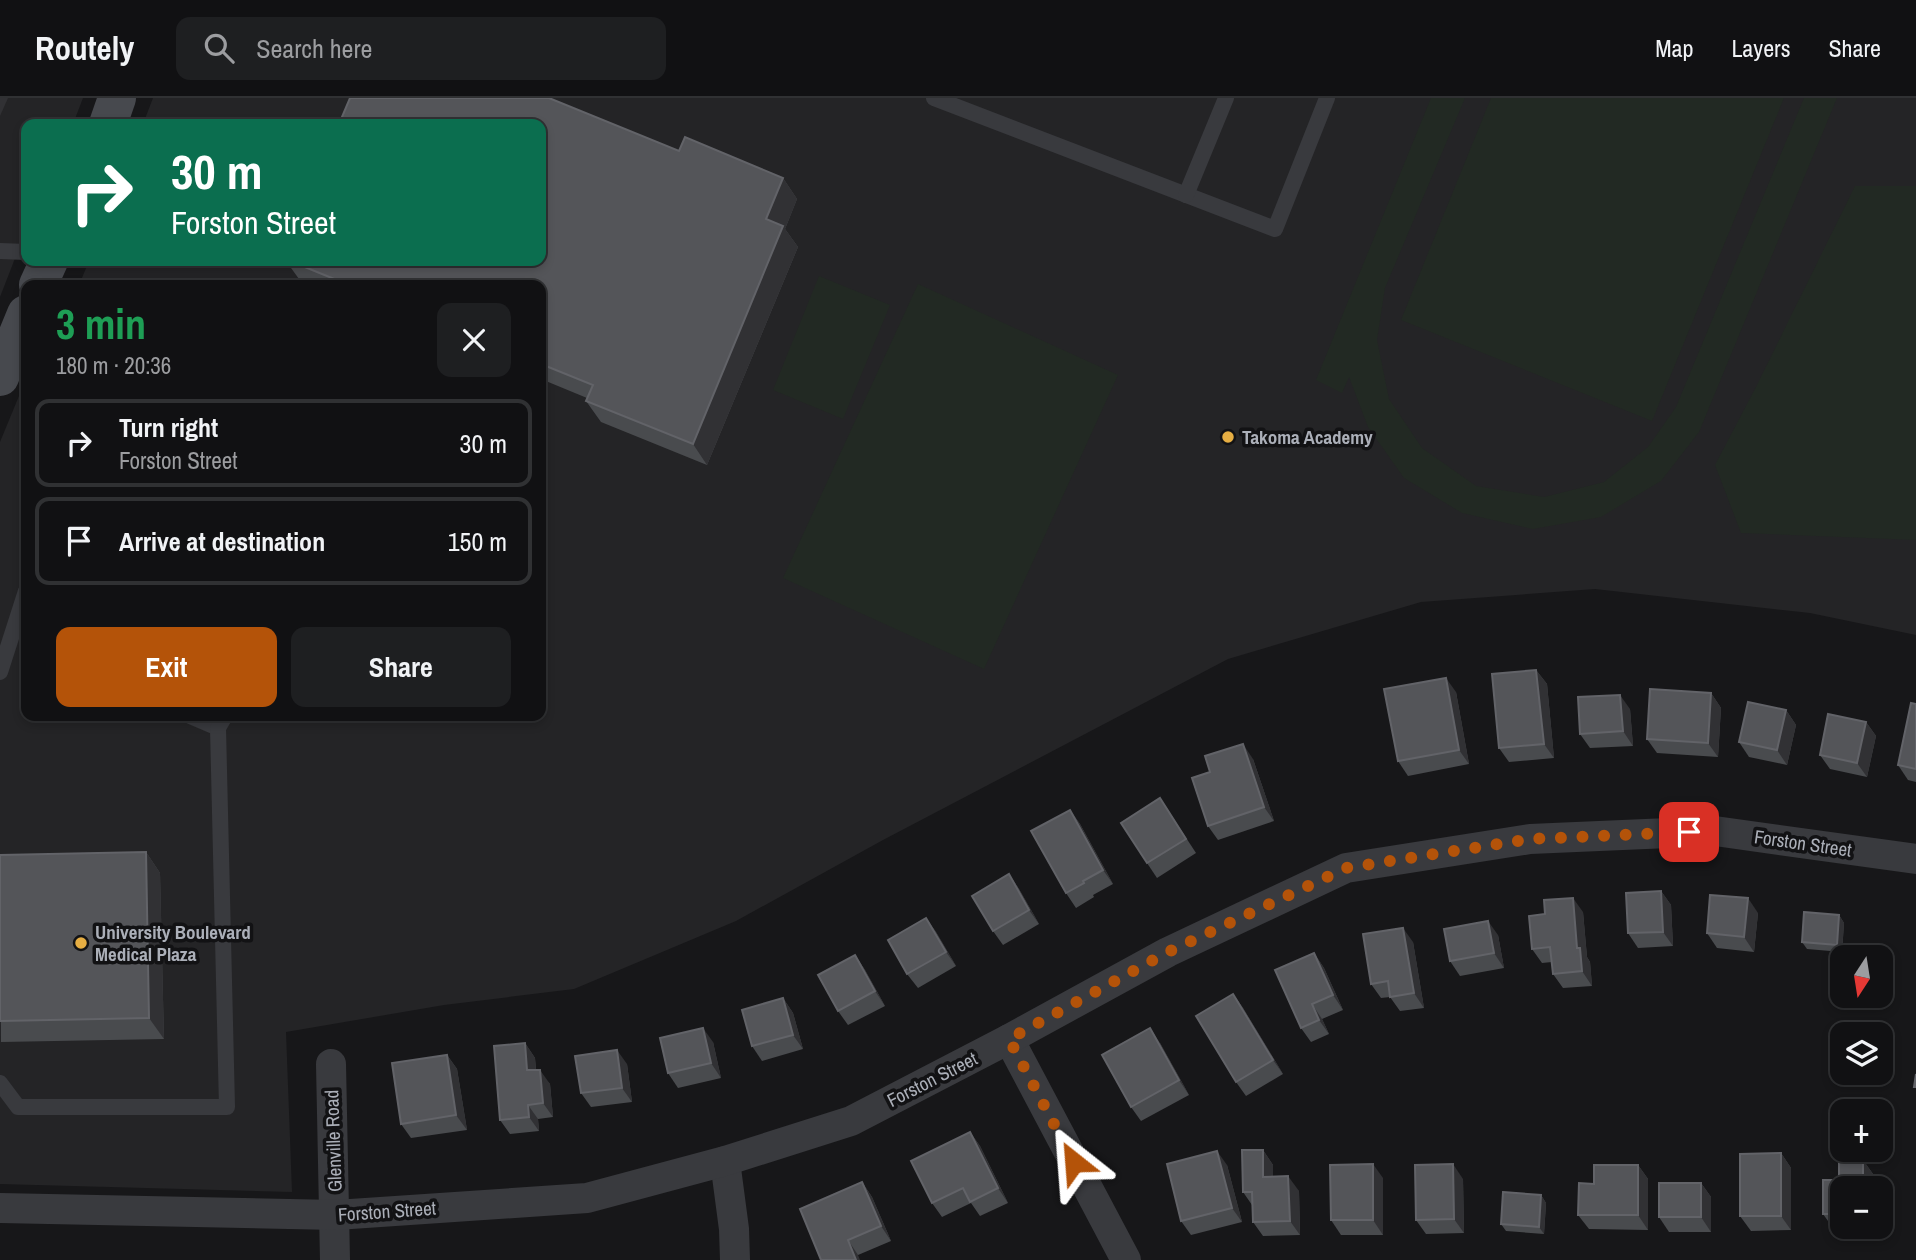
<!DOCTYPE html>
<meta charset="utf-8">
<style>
body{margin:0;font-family:"Archivo Narrow",sans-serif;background:#1e1f21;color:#f1f3f6;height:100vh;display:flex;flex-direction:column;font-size:26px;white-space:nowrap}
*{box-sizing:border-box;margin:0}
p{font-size:23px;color:#9c9da0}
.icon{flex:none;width:38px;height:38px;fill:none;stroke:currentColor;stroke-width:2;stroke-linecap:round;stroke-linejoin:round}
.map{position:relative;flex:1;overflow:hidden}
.side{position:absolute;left:21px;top:182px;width:525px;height:441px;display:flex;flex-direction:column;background:#111113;border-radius:14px;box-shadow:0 4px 10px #0003,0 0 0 2px #303133}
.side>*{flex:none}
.top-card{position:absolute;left:21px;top:21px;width:525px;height:147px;border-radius:14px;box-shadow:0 4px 10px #0003,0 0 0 2px #303133;background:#0b6e4f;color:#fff;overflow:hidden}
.needle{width:46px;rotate:192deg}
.buttons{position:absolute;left:1830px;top:847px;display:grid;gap:14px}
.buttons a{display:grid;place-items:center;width:63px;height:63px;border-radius:14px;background:#111113;box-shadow:0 4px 10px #0003,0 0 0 2px #303133;font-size:35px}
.pin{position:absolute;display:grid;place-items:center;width:60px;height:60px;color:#fff;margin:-30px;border-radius:14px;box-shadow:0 4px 10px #0006}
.me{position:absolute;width:77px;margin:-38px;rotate:332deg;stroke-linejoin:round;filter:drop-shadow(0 0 5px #0008)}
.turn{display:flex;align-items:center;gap:24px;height:147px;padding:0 35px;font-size:32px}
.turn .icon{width:91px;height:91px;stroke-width:2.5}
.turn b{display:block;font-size:49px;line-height:60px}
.round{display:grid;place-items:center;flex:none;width:74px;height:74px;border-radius:14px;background:#1e1f21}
.head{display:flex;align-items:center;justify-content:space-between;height:119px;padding:0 35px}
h1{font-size:42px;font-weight:700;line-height:52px;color:#1e9e55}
.cta{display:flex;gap:14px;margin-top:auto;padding:14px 35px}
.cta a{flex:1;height:80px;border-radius:14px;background:#b45309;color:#fff;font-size:28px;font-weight:700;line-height:80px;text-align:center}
.cta a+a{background:#1e1f21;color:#f1f3f6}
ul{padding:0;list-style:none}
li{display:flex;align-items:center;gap:21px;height:88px;margin:0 14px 10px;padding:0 21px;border:4px solid #303133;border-radius:14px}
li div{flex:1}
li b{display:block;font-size:26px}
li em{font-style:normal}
header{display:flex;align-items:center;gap:42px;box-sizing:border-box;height:98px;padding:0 35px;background:#111113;border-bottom:2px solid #303133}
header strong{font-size:33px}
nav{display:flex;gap:38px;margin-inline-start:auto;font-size:24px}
.search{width:490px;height:63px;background:#1e1f21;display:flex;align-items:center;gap:18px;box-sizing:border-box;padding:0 24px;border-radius:14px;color:#9c9da0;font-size:26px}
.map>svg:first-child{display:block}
.built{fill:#242426}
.green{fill:#222923}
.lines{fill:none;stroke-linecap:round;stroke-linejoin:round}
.lane{stroke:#393a3e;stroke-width:16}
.street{stroke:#393a3e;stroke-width:30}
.secondary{stroke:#47494e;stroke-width:38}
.wall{fill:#494b4e}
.shaded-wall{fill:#313134}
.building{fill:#545559;stroke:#626368;stroke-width:2}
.route{stroke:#b45309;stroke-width:12;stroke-dasharray:0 21.6}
.poi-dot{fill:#e6ae43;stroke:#121214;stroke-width:2.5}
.labels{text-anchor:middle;stroke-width:7;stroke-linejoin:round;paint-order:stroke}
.poi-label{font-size:19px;font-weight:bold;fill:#abafb8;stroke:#121214;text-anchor:start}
.street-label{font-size:19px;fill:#abafb8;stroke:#121214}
</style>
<header>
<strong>Routely</strong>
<div class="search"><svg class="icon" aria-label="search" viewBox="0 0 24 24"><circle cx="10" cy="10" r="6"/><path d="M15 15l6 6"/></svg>Search here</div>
<nav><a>Map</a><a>Layers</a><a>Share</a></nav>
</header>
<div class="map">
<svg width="1916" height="1162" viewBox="0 0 1916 1162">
<rect width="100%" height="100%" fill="#171719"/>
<g class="built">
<polygon points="0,0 83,0 73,26 26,26 26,132 0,199"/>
<polygon points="153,0 1916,0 1916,537 1810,515 1595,491 1421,504 1228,561 883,742 736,823 574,891 444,907 286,934 292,1094 0,1086 0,344 26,281 26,618 541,618 541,187 79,187 89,163 541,163 541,26 143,26"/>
</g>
<g class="green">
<polygon points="1431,0 1465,0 1385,190 1377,242 1389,301 1422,350 1476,388 1544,399 1604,384 1648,349 1676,309 1804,0 1837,0 1699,334 1661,383 1601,419 1533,431 1462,415 1404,380 1368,329 1349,279 1342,295 1316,282"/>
<polygon points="1491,0 1784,0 1652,323 1401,222"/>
<polygon points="1855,88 1916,88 1916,442 1741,435 1715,367 1757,287"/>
<polygon points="819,178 890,207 843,321 773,292"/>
<polygon points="918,186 1118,277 984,571 783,480"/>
</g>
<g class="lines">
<g class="lane">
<polyline points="934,0 1275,131 1327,0"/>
<polyline points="1186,97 1226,0"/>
<polyline points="0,153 26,154"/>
<polyline points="0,574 26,493"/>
<polyline points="190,618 218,630"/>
<polyline points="0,985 18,1009 227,1009 218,630 225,618"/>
</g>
<g class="street">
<polyline points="1009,941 1126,1162"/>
<polyline points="331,966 335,1162"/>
<polyline points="725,1063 734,1131 735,1162"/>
<polyline points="0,1110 336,1117 587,1100 725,1063 851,1023 1009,941 1168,854 1346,770 1530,741 1715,733 1916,761"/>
</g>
<g class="secondary">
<polyline points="108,26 117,0"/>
<polyline points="38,187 49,163"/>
<polyline points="0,279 26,216"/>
</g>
</g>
<g class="wall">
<polygon points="679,53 783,80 797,101 785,131 798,149 707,367 601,324 586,303 587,300 541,281 541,187 313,187 299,181 286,163 541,163"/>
<polygon points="1536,572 1547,586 1554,660 1509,664 1499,650"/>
<polygon points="1456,594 1469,666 1408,678 1398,663"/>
<polygon points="1711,595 1721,610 1718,659 1657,655 1647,641"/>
<polygon points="1916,606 1916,684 1908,682 1898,667"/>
<polygon points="1630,611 1633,648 1590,650 1580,636"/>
<polygon points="1786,612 1796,627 1787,667 1749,659 1739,644"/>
<polygon points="1866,624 1876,638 1867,679 1830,671 1820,657"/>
<polygon points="1253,661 1274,723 1218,742 1208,728"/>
<polygon points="1160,700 1196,755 1157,780 1147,765"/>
<polygon points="1070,712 1080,726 1113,786 1093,797 1094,799 1076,810 1066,795"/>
<polygon points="146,754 160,775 164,941 1,944 0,757"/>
<polygon points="1009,776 1019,791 1039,826 1003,847 993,833"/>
<polygon points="1661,793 1671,807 1673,848 1638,850 1628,835"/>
<polygon points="1583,814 1587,859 1590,864 1592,888 1563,890 1553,876 1552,864 1542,865 1532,851"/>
<polygon points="1758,815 1754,854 1717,850 1707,835"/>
<polygon points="1839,817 1844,825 1842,854 1807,851 1802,844"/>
<polygon points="926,820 936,834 956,868 918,890 907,876"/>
<polygon points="1498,837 1504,870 1460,878 1450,863"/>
<polygon points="1413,844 1424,910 1400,913 1390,899 1381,900 1371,886"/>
<polygon points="1314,855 1324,870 1343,912 1322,921 1329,936 1311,944 1301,930"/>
<polygon points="855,857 865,872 885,908 848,927 838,913"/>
<polygon points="1233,896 1243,910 1283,976 1246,998 1236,984"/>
<polygon points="783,900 793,915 803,951 762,963 752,948"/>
<polygon points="713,944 721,980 678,990 668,975"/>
<polygon points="525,945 535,960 536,972 550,986 553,1019 538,1021 539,1033 510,1036 500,1022"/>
<polygon points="1160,945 1189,997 1141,1023 1131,1009"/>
<polygon points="447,957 457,971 467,1032 411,1040 401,1026"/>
<polygon points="627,966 632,1004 591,1009 581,995"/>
<polygon points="970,1034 980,1048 1008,1105 980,1118 971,1105 942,1119 932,1105"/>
<polygon points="1263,1052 1273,1067 1273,1079 1299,1093 1300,1137 1263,1138 1253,1124 1252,1107 1243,1094"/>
<polygon points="1781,1055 1791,1070 1791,1132 1751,1133 1740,1118"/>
<polygon points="1863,1062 1873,1076 1873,1090 1843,1090 1843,1129 1873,1129 1873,1130 1833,1130 1823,1116 1839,1082"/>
<polygon points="1227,1067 1242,1124 1191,1137 1181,1123"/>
<polygon points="1638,1067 1648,1081 1648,1132 1589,1131 1578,1117 1594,1086"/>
<polygon points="1383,1080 1383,1137 1341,1137 1331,1122"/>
<polygon points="1463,1081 1464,1135 1426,1136 1416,1122"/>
<polygon points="862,1084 872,1099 891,1143 858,1157 821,1162"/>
<polygon points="1701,1085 1711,1099 1711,1134 1669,1134 1659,1119"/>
<polygon points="1541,1097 1546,1105 1544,1136 1506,1133 1501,1126"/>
</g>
<g class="shaded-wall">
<polygon points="0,0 8,0 0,18"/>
<polygon points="783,80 797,101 785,131 798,149 707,367 693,346 766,121"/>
<polygon points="1536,572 1547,586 1554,660 1544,646"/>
<polygon points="1446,580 1456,594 1469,666 1459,652"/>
<polygon points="1711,595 1721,610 1718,659 1708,645"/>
<polygon points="1620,597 1630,611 1633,648 1623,633"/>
<polygon points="1786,612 1796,627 1787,667 1777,652"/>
<polygon points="1866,624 1876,638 1867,679 1857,665"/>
<polygon points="1243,646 1253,661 1274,723 1264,709"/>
<polygon points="1070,712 1080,726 1113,786 1103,772"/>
<polygon points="146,754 160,775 164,941 149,920"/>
<polygon points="1009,776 1019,791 1039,826 1029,812"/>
<polygon points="1661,793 1671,807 1673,848 1663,834"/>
<polygon points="1573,800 1583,814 1587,859 1590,864 1592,888 1582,873 1577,850"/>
<polygon points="1748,800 1758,815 1754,854 1744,839"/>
<polygon points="1839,817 1844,825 1842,854 1837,847"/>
<polygon points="926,820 936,834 956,868 946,854"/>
<polygon points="1488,823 1498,837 1504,870 1494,855"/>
<polygon points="1403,830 1413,844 1424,910 1414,895"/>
<polygon points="1314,855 1324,870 1343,912 1333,897"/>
<polygon points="855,857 865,872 885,908 875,893"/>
<polygon points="1233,896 1243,910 1283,976 1273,962"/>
<polygon points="783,900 793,915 803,951 793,937"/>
<polygon points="1312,906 1322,921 1329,936 1319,922"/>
<polygon points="703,930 713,944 721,980 711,965"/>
<polygon points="1150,930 1160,945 1189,997 1179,982"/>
<polygon points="525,945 535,960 537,987 527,972"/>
<polygon points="617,952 627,966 632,1004 622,990"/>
<polygon points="447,957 457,971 467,1032 456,1017"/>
<polygon points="540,972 550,986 553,1019 543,1005"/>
<polygon points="528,1007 538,1021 539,1033 529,1019"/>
<polygon points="970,1034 980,1048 1008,1105 998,1090"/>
<polygon points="1263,1052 1273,1067 1273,1093 1263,1079"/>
<polygon points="1217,1053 1227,1067 1242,1124 1232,1110"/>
<polygon points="1781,1055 1791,1070 1791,1132 1781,1118"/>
<polygon points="1863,1062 1873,1076 1873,1090 1863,1090"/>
<polygon points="1373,1066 1383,1080 1383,1137 1373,1122"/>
<polygon points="1453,1066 1463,1081 1464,1135 1454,1121"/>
<polygon points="1638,1067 1648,1081 1648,1132 1638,1117"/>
<polygon points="1288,1078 1299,1093 1300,1137 1290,1123"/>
<polygon points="862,1084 872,1099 891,1143 881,1128"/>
<polygon points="1701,1085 1711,1099 1711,1134 1701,1119"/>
<polygon points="1541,1097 1546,1105 1544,1136 1539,1129"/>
<polygon points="848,1142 858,1157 860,1162 856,1162"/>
</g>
<g class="building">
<polygon points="350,0 549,0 679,53 685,39 783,80 766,121 783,128 693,346 586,303 593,287 541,266 541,187 349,187 290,163 541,163 541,26 339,26"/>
<polygon points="1536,572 1544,646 1499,650 1492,576"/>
<polygon points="1446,580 1459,652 1398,663 1384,591"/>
<polygon points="1650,591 1711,595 1708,645 1647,641"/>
<polygon points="1620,597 1623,633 1580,636 1578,599"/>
<polygon points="1748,604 1786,612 1777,652 1739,644"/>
<polygon points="1911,605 1916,606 1916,671 1898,667"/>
<polygon points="1828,616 1866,624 1857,665 1820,657"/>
<polygon points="1243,646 1264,709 1208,728 1192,680 1210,674 1205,658"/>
<polygon points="1160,700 1186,741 1147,765 1121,725"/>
<polygon points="1070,712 1103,772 1083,783 1084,785 1066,795 1031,733"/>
<polygon points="146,754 149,920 0,923 0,757"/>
<polygon points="1009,776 1029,812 993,833 972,798"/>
<polygon points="1661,793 1663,834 1628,835 1626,795"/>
<polygon points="1710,797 1748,800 1744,839 1707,835"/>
<polygon points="1573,800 1577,850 1580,850 1582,873 1553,876 1550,849 1532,851 1529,818 1545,816 1544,802"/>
<polygon points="1804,814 1839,817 1837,847 1802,844"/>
<polygon points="926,820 946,854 907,876 888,842"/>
<polygon points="1488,823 1494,855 1450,863 1444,831"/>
<polygon points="1403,830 1414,895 1390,899 1388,883 1371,886 1363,836"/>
<polygon points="1314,855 1333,897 1312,906 1319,922 1301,930 1275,872"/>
<polygon points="855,857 875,893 838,913 818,877"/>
<polygon points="1233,896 1273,962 1236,984 1196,918"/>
<polygon points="783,900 793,937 752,948 742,912"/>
<polygon points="703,930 711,965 668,975 660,940"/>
<polygon points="1150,930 1179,982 1131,1009 1102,957"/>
<polygon points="525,945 527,972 540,972 543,1005 528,1007 529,1019 500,1022 494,948"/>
<polygon points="617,952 622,990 581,995 575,958"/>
<polygon points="447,957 456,1017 401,1026 392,965"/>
<polygon points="1916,976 1916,989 1914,989"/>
<polygon points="970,1034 998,1090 970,1104 963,1090 932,1105 911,1063"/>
<polygon points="1242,1052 1263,1052 1263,1079 1288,1078 1290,1123 1253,1124 1252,1094 1243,1094"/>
<polygon points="1217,1053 1232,1110 1181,1123 1167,1066"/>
<polygon points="1781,1055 1781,1118 1740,1118 1740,1056"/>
<polygon points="1839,1062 1863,1062 1863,1090 1843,1090 1843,1116 1823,1116 1823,1082 1839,1082"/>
<polygon points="1373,1066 1373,1122 1331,1122 1330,1067"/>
<polygon points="1453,1066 1454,1121 1416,1122 1415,1067"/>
<polygon points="1594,1067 1638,1067 1638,1117 1578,1117 1579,1085 1594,1086"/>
<polygon points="862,1084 881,1128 848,1142 856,1162 821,1162 800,1111"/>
<rect x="1659" y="1085" width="42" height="34"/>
<polygon points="1503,1094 1541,1097 1539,1129 1501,1126"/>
</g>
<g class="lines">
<polyline class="route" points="1074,1064 1009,941 1168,854 1346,770 1530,741 1689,734"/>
</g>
<g class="poi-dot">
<circle cx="1228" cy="339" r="7"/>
<circle cx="81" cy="845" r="7"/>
</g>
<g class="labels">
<g class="poi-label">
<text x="1242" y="346">Takoma Academy</text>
<text x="95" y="841">University Boulevard<tspan x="95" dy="22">Medical Plaza</tspan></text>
</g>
<g class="street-label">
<text transform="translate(1803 745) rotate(8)" y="7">Forston Street</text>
<text transform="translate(932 981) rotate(-27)" y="7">Forston Street</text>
<text transform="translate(333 1043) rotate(-92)" y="7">Glenville Road</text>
<text transform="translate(387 1113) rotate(-4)" y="7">Forston Street</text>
</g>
</g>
</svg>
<div class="buttons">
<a><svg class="needle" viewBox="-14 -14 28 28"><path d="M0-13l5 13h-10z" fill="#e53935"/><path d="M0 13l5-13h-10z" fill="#9c9da0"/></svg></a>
<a><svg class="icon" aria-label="layers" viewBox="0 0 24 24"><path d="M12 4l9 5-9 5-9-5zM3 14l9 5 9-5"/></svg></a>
<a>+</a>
<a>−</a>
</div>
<div class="pin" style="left:1689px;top:734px;background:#d93025"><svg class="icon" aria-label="arrive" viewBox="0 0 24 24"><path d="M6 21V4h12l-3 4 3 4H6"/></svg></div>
<svg class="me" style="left:1074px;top:1064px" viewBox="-20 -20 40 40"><path d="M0-17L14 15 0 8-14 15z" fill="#b45309" stroke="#fff" stroke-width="4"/></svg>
<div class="top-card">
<div class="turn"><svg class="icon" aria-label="right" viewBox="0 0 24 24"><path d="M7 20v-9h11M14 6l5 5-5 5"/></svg><div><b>30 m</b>Forston Street</div></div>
</div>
<section class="side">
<div class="head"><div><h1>3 min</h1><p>180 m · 20:36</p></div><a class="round"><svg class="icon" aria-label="close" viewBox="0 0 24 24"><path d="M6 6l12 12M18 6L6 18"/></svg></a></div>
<ul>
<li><svg class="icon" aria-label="right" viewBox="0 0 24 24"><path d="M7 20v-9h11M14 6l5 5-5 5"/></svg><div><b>Turn right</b><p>Forston Street</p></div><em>30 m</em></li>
<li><svg class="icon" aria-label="arrive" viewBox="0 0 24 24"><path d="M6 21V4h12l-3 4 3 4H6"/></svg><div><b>Arrive at destination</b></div><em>150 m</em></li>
</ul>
<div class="cta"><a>Exit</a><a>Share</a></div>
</section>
</div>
